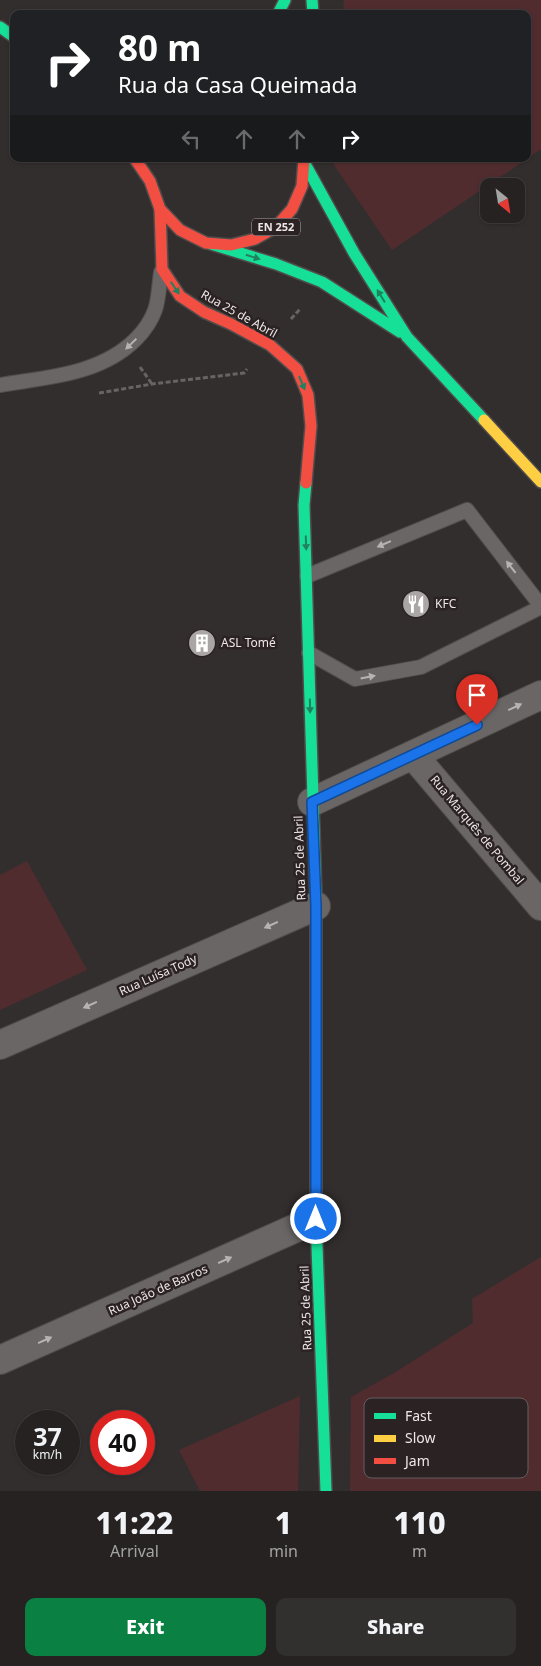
<!DOCTYPE html>
<meta charset="utf-8">
<style>
body{margin:0;font-family:"Noto Sans",sans-serif;background:#322f2f;color:#f1f3f6;height:100vh;display:flex;flex-direction:column;font-size:19px;white-space:nowrap}
*{box-sizing:border-box;margin:0}
p{font-size:16px;color:#a4a4a5}
.icon{flex:none;width:28px;height:28px;fill:none;stroke:currentColor;stroke-width:2;stroke-linecap:round;stroke-linejoin:round}
.map{position:relative;height:1491px;overflow:hidden}
.details{display:flex;flex-direction:column;background:#262222;flex:1}
.details>*{flex:none}
.top-card{position:absolute;left:10px;top:10px;width:521px;height:152px;border-radius:10px;box-shadow:0 1px 4px #0004,0 0 0 1px #423f40;background:#202124;color:#fff;overflow:hidden}
.needle{width:32px;rotate:150deg}
.buttons{position:absolute;left:480px;top:178px;display:grid;gap:10px}
.buttons a{display:grid;place-items:center;width:45px;height:45px;border-radius:10px;background:#262222;box-shadow:0 1px 4px #0004,0 0 0 1px #423f40;font-size:25px}
.speed{position:absolute;left:15px;top:1410px;display:flex;gap:10px;font-size:25px;font-weight:700;text-align:center}
.speed>*{display:grid;place-content:center;width:65px;height:65px;border-radius:50%;background:#262222;box-shadow:0 1px 4px #0004,0 0 0 1px #423f40;line-height:1}
.speed small{font-size:12px;font-weight:400}
.speed .limit{border:8px solid #d22;background:#fff;color:#111}
.pin{position:absolute;display:grid;place-items:center;width:42px;height:42px;color:#fff;margin:-51px -21px;border-radius:50% 50% 50% 0;rotate:-45deg;box-shadow:0 0 5px #0007}
.pin .icon{rotate:45deg}
.me{position:absolute;width:55px;margin:-28px;rotate:0deg;stroke-linejoin:round;filter:drop-shadow(0 0 4px #0008)}
.turn{display:flex;align-items:center;gap:18px;height:105px;padding:0 25px;font-size:22px}
.turn .icon{width:65px;height:65px;stroke-width:2.5}
.turn b{display:block;font-size:35px;line-height:42px}
.lanes{display:flex;align-items:center;height:48px;padding:0 25px;background:#0003;justify-content:center;gap:25px;direction:ltr}
.lanes .off{opacity:.35}
.eta{display:flex;justify-content:space-evenly;align-items:center;height:85px;text-align:center}
.eta b{font-size:30px;font-weight:800;line-height:35px}
.primary-button{display:flex;gap:10px;margin-top:auto;padding:10px 25px}
.primary-button a{flex:1;height:58px;border-radius:10px;background:#0b8043;color:#fff;font-size:20px;font-weight:800;line-height:58px;text-align:center}
.primary-button a+a{background:#322f2f;color:#f1f3f6}
.map>svg:first-child{display:block}
.green{fill:#512c2f}
.lines{fill:none;stroke-linecap:round;stroke-linejoin:round}
.lane-casing{stroke:#514c4c;stroke-width:16}
.street-casing{stroke:#514c4c;stroke-width:30}
.fast-casing{stroke:#514c4c;stroke-width:14}
.slow-casing{stroke:#514c4c;stroke-width:14}
.jam-casing{stroke:#514c4c;stroke-width:14}
.path{stroke:#696464;stroke-width:3;stroke-dasharray:5 2.5;stroke-linecap:butt}
.lane{stroke:#6a6666;stroke-width:14}
.street{stroke:#6a6666;stroke-width:28}
.fast{stroke:#16e098;stroke-width:11}
.slow{stroke:#ffcf43;stroke-width:11}
.jam{stroke:#f24e42;stroke-width:11}
.oneway{fill:#20815e}
.oneway2{fill:#b8b3b3}
.route-casing{stroke:#114b97;stroke-width:12}
.route{stroke:#1a73e8;stroke-width:9}
.labels{text-anchor:middle;stroke-width:5;stroke-linejoin:round;paint-order:stroke}
.shield{fill:#2b2223;stroke:#b2abac;stroke-width:1}
.shield-label{font-size:11px;font-weight:bold;fill:#ece6e6}
.street-label{font-size:12px;fill:#ece6e6;stroke:#2b2223}
.poi-label{font-size:12px;fill:#ece6e6;stroke:#2b2223;text-anchor:start}
.key{fill:#2b2223;stroke:#655d5e;stroke-width:1}
.key-label{font-size:14px;fill:#ece6e6}
</style>
<div class="map">
<svg width="541" height="1491" viewBox="0 0 541 1491">
<rect width="100%" height="100%" fill="#332e2e"/>
<g class="green">
<polygon points="344,0 541,0 541,149 528,158 528,14 343,14"/>
<polygon points="330,159 527,159 392,250"/>
<polygon points="27,861 87,970 0,1010 0,875"/>
<polygon points="541,1257 541,1491 350,1491 351,1397 394,1373 473,1323 472,1299"/>
<polygon points="300,1396 298,1491 200,1491 179,1450"/>
</g>
<g class="lines">
<g class="lane-casing">
<g id="lane">
<path d="M 0,385 C 47,377 100,375 136,339 C 144,331 151,321 155,310 C 159,299 159,284 161,272"/>
<polyline points="307,576 467,510 541,606"/>
<polyline points="309,653 355,679 421,667 541,607"/>
</g>
</g>
<g class="street-casing">
<g id="street">
<polyline points="413,755 541,906"/>
<polyline points="312,802 541,695"/>
<polyline points="0,1045 316,906"/>
<polyline points="0,1360 316,1219"/>
</g>
</g>
<g class="fast-casing">
<g id="fast">
<polyline points="312,0 313,14"/>
<polyline points="278,14 285,0"/>
<polyline points="0,27 14,37"/>
<polyline points="304,162 354,253 407,337 484,420"/>
<polyline points="211,244 276,264 322,282 400,332"/>
<polyline points="306,483 304,505 316,897"/>
<polyline points="316,1056 316,1219 326,1491"/>
</g>
</g>
<g class="slow-casing">
<polyline id="slow" points="484,420 541,482"/>
</g>
<g class="jam-casing">
<g id="jam">
<polyline points="135,159 150,181 160,209 180,230 206,243 231,245 255,239 276,227 292,209 302,186 304,159"/>
<polyline points="160,209 162,269 180,296 204,312 231,324 270,345 297,369 308,395 311,426 306,483"/>
<polyline points="316,897 316,1056"/>
</g>
</g>
<g class="path">
<polyline points="291,319 300,309"/>
<polyline points="140,367 152,384"/>
<polyline points="99,393 152,384 244,373 247,369"/>
</g>
<use href="#lane" class="lane"/>
<use href="#street" class="street"/>
<use href="#fast" class="fast"/>
<use href="#slow" class="slow"/>
<use href="#jam" class="jam"/>
</g>
<defs><path id="oneway-solid" d="M-6-.8H1V-3.2L6.5 0L1 3.2V.8H-6Z" transform="scale(1.25)"/></defs>
<g class="oneway">
<use href="#oneway-solid" transform="translate(253 257) rotate(17)"/>
<use href="#oneway-solid" transform="translate(175 288) rotate(56)"/>
<use href="#oneway-solid" transform="translate(381 296) rotate(-122)"/>
<use href="#oneway-solid" transform="translate(302 383) rotate(67)"/>
<use href="#oneway-solid" transform="translate(306 543) rotate(88)"/>
<use href="#oneway-solid" transform="translate(310 706) rotate(89)"/>
</g>
<g class="oneway2">
<use href="#oneway-solid" transform="translate(131 344) rotate(136)"/>
<use href="#oneway-solid" transform="translate(384 544) rotate(157)"/>
<use href="#oneway-solid" transform="translate(511 567) rotate(-128)"/>
<use href="#oneway-solid" transform="translate(368 677) rotate(-11)"/>
<use href="#oneway-solid" transform="translate(515 707) rotate(-25)"/>
<use href="#oneway-solid" transform="translate(271 925) rotate(156)"/>
<use href="#oneway-solid" transform="translate(90 1005) rotate(156)"/>
<use href="#oneway-solid" transform="translate(225 1260) rotate(-24)"/>
<use href="#oneway-solid" transform="translate(45 1340) rotate(-24)"/>
</g>
<g class="lines">
<g class="route-casing">
<polyline id="route" points="316,1219 316,906 312,802 477,725"/>
</g>
<use href="#route" class="route"/>
</g>
<defs>
<g id="restaurant-disc" transform="scale(1.4375)"><circle r="9.5" fill="#aba6a6" stroke="#2b2223"/><path d="M-5-6h1v4h1v-4h1v4h1v-4h1v5L-1.5 .5V6h-2V.5L-5-1ZM5-6V6H3V1.5H1.5Q1.5-4 5-6Z" fill="#fff"/></g>
<g id="building-disc" transform="scale(1.4375)"><circle r="9.5" fill="#aba6a6" stroke="#2b2223"/><path d="M-4-6H4V6H1V3H-1V6H-4ZM-2.5-4.3h1.7v1.8h-1.7ZM.8-4.3h1.7v1.8H.8ZM-2.5-1h1.7V.8h-1.7ZM.8-1h1.7V.8H.8Z" fill="#fff"/></g>
</defs>
<g fill-rule="evenodd">
<use href="#restaurant-disc" x="416" y="604"/>
<use href="#building-disc" x="202" y="643"/>
</g>
<g class="labels">
<rect class="shield" x="252" y="218.5" width="48" height="17" rx="4"/>
<g class="shield-label">
<text x="276" y="231">EN 252</text>
</g>
<g class="street-label">
<text transform="translate(239 314) rotate(29)" y="4">Rua 25 de Abril</text>
<text transform="translate(477 830) rotate(50)" y="4">Rua Marquês de Pombal</text>
<text transform="translate(300 858) rotate(-92)" y="4">Rua 25 de Abril</text>
<text transform="translate(158 975) rotate(-24)" y="4">Rua Luísa Tody</text>
<text transform="translate(158 1290) rotate(-24)" y="4">Rua João de Barros</text>
<text transform="translate(306 1308) rotate(-92)" y="4">Rua 25 de Abril</text>
</g>
<g class="poi-label">
<text x="435" y="608">KFC</text>
<text x="221" y="647">ASL Tomé</text>
</g>
</g>
<rect x="364" y="1398" width="164" height="80" rx="8" class="key"/>
<rect x="374" y="1413" width="22" height="6" fill="#16e098"/>
<rect x="374" y="1435" width="22" height="7" fill="#ffcf43"/>
<rect x="374" y="1458" width="22" height="6" fill="#f24e42"/>
<g class="key-label">
<text x="405" y="1421">Fast</text>
<text x="405" y="1443">Slow</text>
<text x="405" y="1466">Jam</text>
</g>
</svg>
<div class="buttons">
<a><svg class="needle" viewBox="-14 -14 28 28"><path d="M0-13l5 13h-10z" fill="#e53935"/><path d="M0 13l5-13h-10z" fill="#a4a4a5"/></svg></a>
</div>
<div class="speed"><div>37<small>km/h</small></div><div class="limit">40</div></div>
<div class="pin" style="left:477px;top:725px;background:#d93025"><svg class="icon" aria-label="arrive" viewBox="0 0 24 24"><path d="M6 21V4h12l-3 4 3 4H6"/></svg></div>
<svg class="me" style="left:316px;top:1219px" viewBox="-20 -20 40 40"><circle r="17" fill="#1a73e8" stroke="#fff" stroke-width="3"/><path d="M0-11L8 9 0 5-8 9z" fill="#fff"/></svg>
<div class="top-card">
<div class="turn"><svg class="icon" aria-label="right" viewBox="0 0 24 24"><path d="M7 20v-9h11M14 6l5 5-5 5"/></svg><div><b>80 m</b>Rua da Casa Queimada</div></div>
<div class="lanes"><svg class="icon off" aria-label="left" viewBox="0 0 24 24"><path d="M17 20v-9H6M10 6l-5 5 5 5"/></svg><svg class="icon off" aria-label="ahead" viewBox="0 0 24 24"><path d="M12 20V5M6 11l6-6 6 6"/></svg><svg class="icon off" aria-label="ahead" viewBox="0 0 24 24"><path d="M12 20V5M6 11l6-6 6 6"/></svg><svg class="icon" aria-label="right" viewBox="0 0 24 24"><path d="M7 20v-9h11M14 6l5 5-5 5"/></svg></div>
</div>
</div>
<section class="details">
<div class="eta">
<div><b>11:22</b><p>Arrival</p></div>
<div><b>1</b><p>min</p></div>
<div><b>110</b><p>m</p></div>
</div>
<div class="primary-button"><a>Exit</a><a>Share</a></div>
</section>
